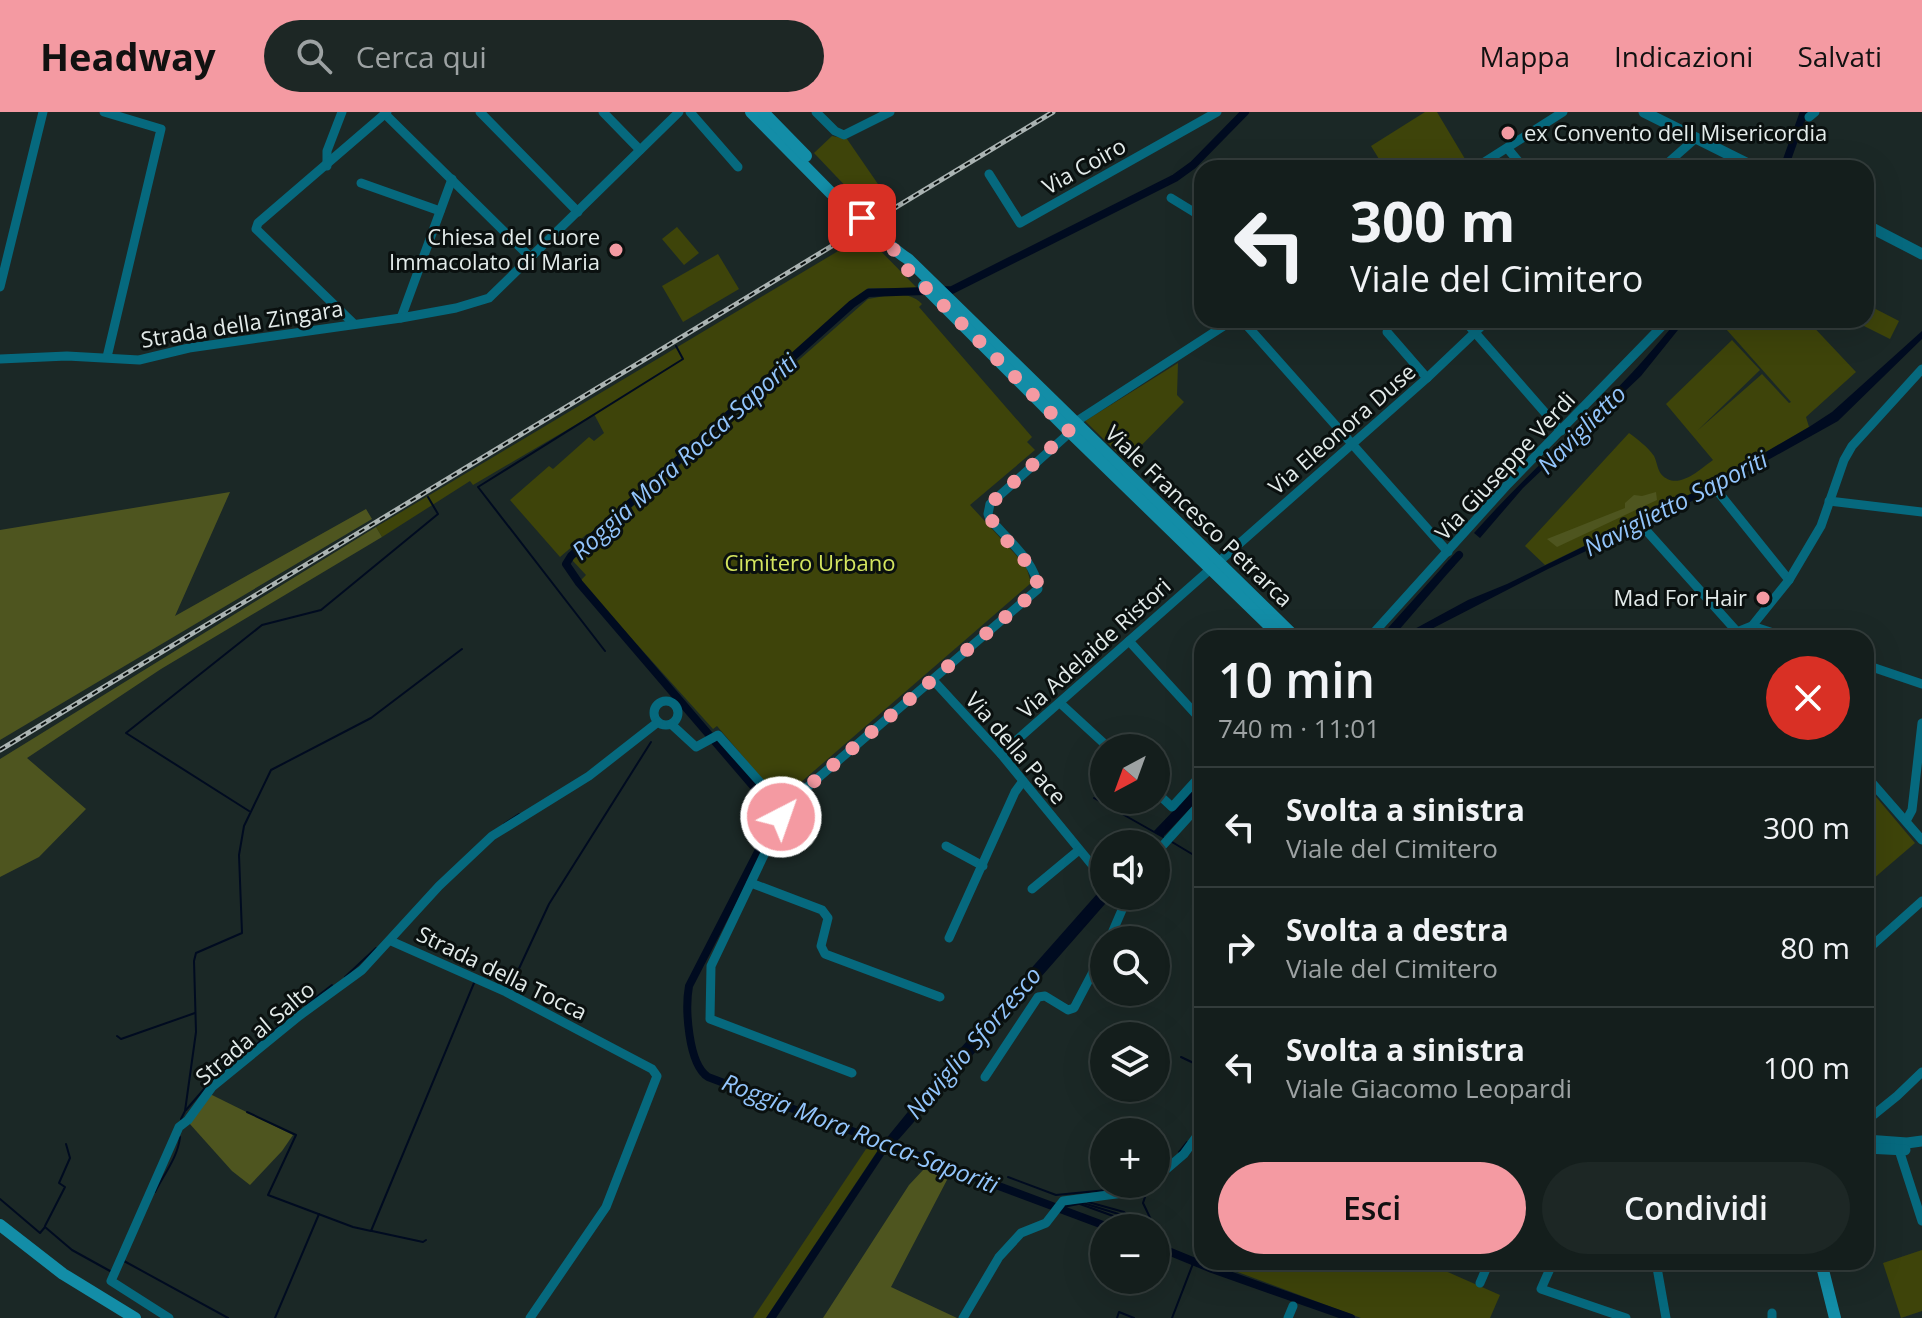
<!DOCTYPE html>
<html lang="it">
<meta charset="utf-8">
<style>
body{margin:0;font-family:"Open Sans",sans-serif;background:#1d2725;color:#f1f3f6;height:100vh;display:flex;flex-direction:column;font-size:30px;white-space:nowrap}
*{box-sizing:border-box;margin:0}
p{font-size:26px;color:#9da2a3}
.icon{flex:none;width:44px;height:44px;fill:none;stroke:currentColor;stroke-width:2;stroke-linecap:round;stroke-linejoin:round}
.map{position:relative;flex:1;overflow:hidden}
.side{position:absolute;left:1194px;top:518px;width:680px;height:640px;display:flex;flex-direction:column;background:#141e1c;border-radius:24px;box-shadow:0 8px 32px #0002,0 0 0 2px #333c3b}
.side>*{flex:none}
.hud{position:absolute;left:1194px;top:48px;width:680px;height:168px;border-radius:24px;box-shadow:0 8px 32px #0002,0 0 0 2px #333c3b;background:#141e1c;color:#f1f3f6;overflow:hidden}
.needle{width:52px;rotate:221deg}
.buttons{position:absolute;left:1090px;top:622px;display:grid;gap:16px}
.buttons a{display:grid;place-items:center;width:80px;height:80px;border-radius:50%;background:#141e1c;box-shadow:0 8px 32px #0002,0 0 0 2px #333c3b;font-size:40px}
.pin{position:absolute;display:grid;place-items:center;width:68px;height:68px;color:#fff;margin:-34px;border-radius:16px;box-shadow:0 4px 12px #0006}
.me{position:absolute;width:88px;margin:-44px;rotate:41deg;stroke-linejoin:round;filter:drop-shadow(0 0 6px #0008)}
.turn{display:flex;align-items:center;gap:28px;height:168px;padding:0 24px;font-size:36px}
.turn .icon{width:104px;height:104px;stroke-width:2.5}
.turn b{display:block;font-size:56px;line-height:68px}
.round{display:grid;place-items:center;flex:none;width:84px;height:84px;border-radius:42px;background:#1d2725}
.head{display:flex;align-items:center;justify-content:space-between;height:136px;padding:0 24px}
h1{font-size:48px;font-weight:600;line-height:60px}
.button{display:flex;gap:16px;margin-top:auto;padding:16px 24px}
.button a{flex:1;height:92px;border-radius:48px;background:#f49aa2;color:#111;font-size:32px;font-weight:600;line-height:92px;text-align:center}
.button a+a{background:#1d2725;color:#f1f3f6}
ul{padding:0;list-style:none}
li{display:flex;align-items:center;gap:24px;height:120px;padding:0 24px;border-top:2px solid #333c3b}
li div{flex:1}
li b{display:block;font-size:30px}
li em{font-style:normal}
header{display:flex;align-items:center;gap:48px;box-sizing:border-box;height:112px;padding:0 40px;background:#f49aa2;color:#111}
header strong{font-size:38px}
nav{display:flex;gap:44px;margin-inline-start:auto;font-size:28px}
.search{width:560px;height:72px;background:#1d2725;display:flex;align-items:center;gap:20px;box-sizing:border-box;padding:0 28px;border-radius:44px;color:#9da2a3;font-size:30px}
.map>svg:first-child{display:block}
.green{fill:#3e440a}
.forest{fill:#4e551f}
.water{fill:#000b20}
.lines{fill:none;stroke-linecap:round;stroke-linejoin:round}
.stream{stroke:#000b20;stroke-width:2}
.canal{stroke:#000b20;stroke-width:8}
.minor{stroke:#06697e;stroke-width:9}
.tertiary{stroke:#06697e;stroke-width:11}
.secondary{stroke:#138da7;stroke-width:12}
.rail-casing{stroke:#aab3b2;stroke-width:5}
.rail{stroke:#0a100f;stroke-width:2;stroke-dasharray:6;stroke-linecap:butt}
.route{stroke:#f49aa2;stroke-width:14;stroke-dasharray:0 25.2}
.poi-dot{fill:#f49aa2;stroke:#0a100f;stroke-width:3}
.labels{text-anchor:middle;stroke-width:6;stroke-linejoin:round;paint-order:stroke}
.poi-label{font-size:22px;fill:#e3ebea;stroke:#0a100f;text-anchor:end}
.street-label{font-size:22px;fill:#e3ebea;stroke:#0a100f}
.park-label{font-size:22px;fill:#d4e55f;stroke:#0a100f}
.water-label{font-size:24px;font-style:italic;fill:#93c5fc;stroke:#0a100f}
</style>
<header>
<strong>Headway</strong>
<div class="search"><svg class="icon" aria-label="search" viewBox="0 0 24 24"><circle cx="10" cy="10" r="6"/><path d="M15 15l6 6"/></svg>Cerca qui</div>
<nav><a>Mappa</a><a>Indicazioni</a><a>Salvati</a></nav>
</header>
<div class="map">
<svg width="1922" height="1206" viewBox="0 0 1922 1206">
<rect width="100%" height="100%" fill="#1b2826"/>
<g class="green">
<polygon points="1425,0 1437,0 1468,52 1461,56 1365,56 1379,47 1371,34"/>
<polygon points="832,24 847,27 891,91 873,103 814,41"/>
<polygon points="677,115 699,141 684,153 662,127"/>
<path d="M 865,123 L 917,176 L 868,176 L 594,419 L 599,424 L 868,187 C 886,184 908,177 922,192 L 919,195 L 1032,325 L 1027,330 L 1035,338 L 970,393 L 1026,454 L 1031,471 L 785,684 L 774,681 L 717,614 L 713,617 L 580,469 L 586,463 L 572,448 L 593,429 L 587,422 L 560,445 L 510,388 L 549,354 L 553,357 L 589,325 L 594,329 L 604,321 L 594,302 L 473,373 L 470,369 L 382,425 L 376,415 Z"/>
<polygon points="718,142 739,177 683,210 662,174"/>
<polygon points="1866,192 1899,209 1890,227 1852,208 1866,208"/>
<path d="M 1735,208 L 1807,208 L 1856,260 L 1806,305 L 1809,315 L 1711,372 L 1545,453 L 1525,434 L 1629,321 C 1637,327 1648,335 1654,344 C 1657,350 1657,356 1661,362 C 1677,380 1699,358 1713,348 L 1666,292 L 1732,228 L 1760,258 L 1697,319 L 1762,262 L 1789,291 L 1791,290 L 1726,217 Z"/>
<polygon points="1178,251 1177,283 1184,290 1126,349 1085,309"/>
<polygon points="1866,673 1915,731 1866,773"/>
<polygon points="866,1037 878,1038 766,1206 753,1206"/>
<polygon points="1922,1138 1922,1199 1901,1206 1883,1151"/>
<polygon points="1218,1150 1425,1150 1500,1183 1490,1206 1361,1206 1216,1152"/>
</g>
<g class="forest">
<polygon points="230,380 175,504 366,397 372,407 0,628 0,418"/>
<polygon points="1656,380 1657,388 1557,435 1547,427 1625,396 1625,391 1634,383 1642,384"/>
<polygon points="376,415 382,425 161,557 27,646 86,697 39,745 0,765 0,647"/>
<polygon points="210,982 293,1023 282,1039 250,1073 232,1059 189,1011"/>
<polygon points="924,1057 948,1066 891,1175 957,1206 823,1206 909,1073"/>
</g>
<g class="water">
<path d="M 1677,208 L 1686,208 L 1641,264 L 1523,376 L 1480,426 L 1474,421 C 1539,347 1617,286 1677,208 Z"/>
<polygon points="1922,219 1922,227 1838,309 1709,381 1548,457 1414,526 1398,526 1468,488 1507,472 1711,372 1809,315 1832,300"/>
<polygon points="1449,448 1455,453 1392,526 1379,526"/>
<polygon points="1202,669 1202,684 1163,725 1154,719"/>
<polygon points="1104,774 1104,784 1112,784 899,1027 893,1032 885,1028 951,947"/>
<polygon points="881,1034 888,1037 776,1206 766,1206"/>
</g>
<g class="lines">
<g class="stream">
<polyline points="605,539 478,375 683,247 676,234"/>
<polyline points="1094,686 1163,725"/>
<polyline points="249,699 126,621 262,513 321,498 438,402 428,385"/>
<polyline points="504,712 519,702"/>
<polyline points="1172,730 1202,748"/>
<polyline points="345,865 376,836"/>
<polyline points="509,878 549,792 651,630"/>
<polyline points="306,893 332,873"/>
<polyline points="117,924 121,927 195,901"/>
<polyline points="1181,945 1202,955"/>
<polyline points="186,998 211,969 288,907"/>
<polyline points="247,1000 296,1023 268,1083 353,1115 371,1119 474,871"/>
<polyline points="181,1007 185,999 196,920 194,849 196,841 242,821 239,743 244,714 271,658 371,606 462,537"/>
<polyline points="1193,1021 1202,1005"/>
<polyline points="1179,1040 1187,1030"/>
<polyline points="1008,1065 1056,1083 1127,1076"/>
<path d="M 155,1080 C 164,1062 178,1045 180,1025"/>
<polyline points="0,1087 40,1121 45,1115 72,1138 110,1159"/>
<polyline points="1088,1090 1124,1100 1127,1103"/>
<polyline points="1080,1092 1116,1105 1127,1105"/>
<polyline points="1063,1095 1083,1091 1138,1108 1141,1116"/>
<polyline points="45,1114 65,1075 59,1071 70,1046 66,1032"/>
<polyline points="1155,1116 1143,1091 1146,1082 1163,1067"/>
<polyline points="372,1119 423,1130 426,1128"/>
<polyline points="124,1149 228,1206"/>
<polyline points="275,1206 319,1102"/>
<polyline points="1117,1206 1119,1200 1134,1206"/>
<polyline points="1172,1206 1194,1149"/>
</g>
<g class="canal">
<polyline points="1784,56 1804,0"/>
<polyline points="1447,456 1459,443"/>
<path d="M 1111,1116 L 708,965 C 688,952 685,896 689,874 L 765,726 L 773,705 L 771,695 L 579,471 L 566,452 L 571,444 L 852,192 L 868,181 L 952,178 L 1175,66 L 1193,53 L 1245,0"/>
<polyline points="1156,1134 1212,1157 1351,1206"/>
</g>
<g class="minor">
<polyline points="104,0 161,17 107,245"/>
<polyline points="480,0 578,100"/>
<polyline points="603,0 640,38"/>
<polyline points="690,0 738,55"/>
<polyline points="816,0 835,19 844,23 890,0"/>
<polyline points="385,2 531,146"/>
<polyline points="1809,5 1815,0"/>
<polyline points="1508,37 1524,56"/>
<polyline points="327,54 327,39 342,0"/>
<polyline points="1475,56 1563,0"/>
<polyline points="1662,56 1696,26"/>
<polyline points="989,62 1020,111 1217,0"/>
<polyline points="361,71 440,99"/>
<polyline points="1171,86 1202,105"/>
<polyline points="0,175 43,0"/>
<polyline points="401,206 452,67"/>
<polyline points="1242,208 1448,440"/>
<polyline points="1464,208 1561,319"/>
<polyline points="353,211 256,117 258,111 387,0"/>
<polyline points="1387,220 1427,266"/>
<polyline points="0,247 67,244 139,248 189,236 401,206 456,196 489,186 679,0"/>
<polyline points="1719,381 1789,468"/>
<polyline points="1829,389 1922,400"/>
<polyline points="1644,416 1740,523"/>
<polyline points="1752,514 1788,526"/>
<polyline points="1369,526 1508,372 1668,208"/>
<polyline points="1722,526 1752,514 1789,468 1821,414 1844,348 1852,334 1922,257"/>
<polyline points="1129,529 1202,609"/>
<polyline points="1866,553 1922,572"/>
<polyline points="933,568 1001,642 1102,765"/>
<circle cx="666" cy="601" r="12"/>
<polyline points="1060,591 1109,636"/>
<polyline points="671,612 696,635 718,623 783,696"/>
<polyline points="1001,642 1427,266 1488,208"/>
<polyline points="1866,664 1922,728"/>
<polyline points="1156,680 1172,695 1202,662"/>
<path d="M 783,696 L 1038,477 C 1037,451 1006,426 990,407 L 988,402 L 990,392 L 1066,324 L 1074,311 L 1233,208"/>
<polyline points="783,696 774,722 711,854 710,907 852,961"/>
<polyline points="1906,709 1912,698 1922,611"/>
<polyline points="946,734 983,754"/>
<polyline points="1156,741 1202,690"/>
<polyline points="751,771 822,798 828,806 821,834 825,842 940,885"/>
<polyline points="1032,777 1079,738"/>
<polyline points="949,826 1015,680 1023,669"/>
<polyline points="1109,828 1128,784"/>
<polyline points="391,829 506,880 652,957 657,964 606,1095 530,1206"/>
<polyline points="1866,839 1922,789"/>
<polyline points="985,965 1038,885 1045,884 1068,898 1074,896 1104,839"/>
<polyline points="1866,1009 1897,984 1922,960"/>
<polyline points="1899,1038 1922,1109"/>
<polyline points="1156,1066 1184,1042 1202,1017"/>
<polyline points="1553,1150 1541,1177 1626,1206"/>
<polyline points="1656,1150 1666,1206"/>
<polyline points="1480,1171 1489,1150"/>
<polyline points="1772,1201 1772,1206"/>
<polyline points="169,1206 111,1169 179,1015 188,1008 212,975 299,904 362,858 439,774 492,724 589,664 658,610"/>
<polyline points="963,1206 999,1145 1021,1121 1046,1111 1063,1089 1131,1080 1148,1072"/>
<polyline points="1288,1206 1293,1194"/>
</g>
<g class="tertiary">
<polyline points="1644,0 1756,56"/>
<polyline points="1866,113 1922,142"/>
<polyline points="1866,1028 1907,1031 1922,1029"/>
<polyline points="1866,1036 1905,1038"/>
</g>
<g class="secondary">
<path d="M 751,0 L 831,81 C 861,98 879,129 908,147 L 1296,526"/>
<polyline points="763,0 806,44"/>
<polyline points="924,174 1073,323 1282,526"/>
<polyline points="0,1113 63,1162 135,1206"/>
<polyline points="1821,1150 1835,1206"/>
</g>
<g class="rail-casing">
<polyline id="rail" points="0,638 1053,0"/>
</g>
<use href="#rail" class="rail"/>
</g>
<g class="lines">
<path class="route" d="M 781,705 L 783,696 L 1038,477 C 1037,445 982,419 990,392 L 1069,319 L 900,150 L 894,138 L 862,106"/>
</g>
<g class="poi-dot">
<circle cx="1508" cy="21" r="8"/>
<circle cx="616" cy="138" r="8"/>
<circle cx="1763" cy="486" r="8"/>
</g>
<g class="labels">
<g class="poi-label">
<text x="1524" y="29" text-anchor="start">ex Convento dell Misericordia</text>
<text x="600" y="133">Chiesa del Cuore<tspan x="600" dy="25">Immacolato di Maria</tspan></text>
<text x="1747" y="494">Mad For Hair</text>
</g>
<g class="street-label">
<text transform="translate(1084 54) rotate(-29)" y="8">Via Coiro</text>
<text transform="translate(242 212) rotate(-9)" y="8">Strada della Zingara</text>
<text transform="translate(1342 317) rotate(-41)" y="8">Via Eleonora Duse</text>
<text transform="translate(1505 354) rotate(-47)" y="8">Via Giuseppe Verdi</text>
<text transform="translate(1199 404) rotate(44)" y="8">Viale Francesco Petrarca</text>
<text transform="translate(1094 536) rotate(-42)" y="8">Via Adelaide Ristori</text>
<text transform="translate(1016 636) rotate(49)" y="8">Via della Pace</text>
<text transform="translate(502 861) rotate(26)" y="8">Strada della Tocca</text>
<text transform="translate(255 921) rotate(-40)" y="8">Strada al Salto</text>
</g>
<g class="park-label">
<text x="810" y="459">Cimitero Urbano</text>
</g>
<g class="water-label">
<text transform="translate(1582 318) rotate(-45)" y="8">Naviglietto</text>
<text transform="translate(685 345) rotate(-42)" y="8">Roggia Mora Rocca-Saporiti</text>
<text transform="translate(1676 392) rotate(-27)" y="8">Naviglietto Saporiti</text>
<text transform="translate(974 931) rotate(-49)" y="8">Naviglio Sforzesco</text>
<text transform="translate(860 1022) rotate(21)" y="8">Roggia Mora Rocca-Saporiti</text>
</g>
</g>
</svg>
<div class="buttons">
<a><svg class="needle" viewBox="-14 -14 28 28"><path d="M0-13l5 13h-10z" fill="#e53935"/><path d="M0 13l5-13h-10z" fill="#9da2a3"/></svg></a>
<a><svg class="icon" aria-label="sound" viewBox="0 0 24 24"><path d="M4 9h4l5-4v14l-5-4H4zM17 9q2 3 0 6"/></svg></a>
<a><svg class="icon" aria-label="search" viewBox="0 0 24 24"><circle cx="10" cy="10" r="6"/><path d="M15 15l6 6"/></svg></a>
<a><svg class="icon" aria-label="layers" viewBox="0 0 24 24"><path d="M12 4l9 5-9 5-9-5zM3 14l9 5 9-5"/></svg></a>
<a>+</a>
<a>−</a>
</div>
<div class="pin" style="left:862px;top:106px;background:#d93025"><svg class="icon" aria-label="arrive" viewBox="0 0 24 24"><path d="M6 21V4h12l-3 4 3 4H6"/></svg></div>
<svg class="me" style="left:781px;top:705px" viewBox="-20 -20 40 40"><circle r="17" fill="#f49aa2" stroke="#fff" stroke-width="3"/><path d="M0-11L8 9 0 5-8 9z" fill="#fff"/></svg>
<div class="hud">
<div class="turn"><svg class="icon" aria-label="left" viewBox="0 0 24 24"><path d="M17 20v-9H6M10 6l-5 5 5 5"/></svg><div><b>300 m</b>Viale del Cimitero</div></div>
</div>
<section class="side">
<div class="head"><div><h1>10 min</h1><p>740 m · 11:01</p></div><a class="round" style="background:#d93025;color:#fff"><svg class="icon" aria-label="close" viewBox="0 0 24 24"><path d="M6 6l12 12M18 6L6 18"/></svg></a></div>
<ul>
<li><svg class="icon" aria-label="left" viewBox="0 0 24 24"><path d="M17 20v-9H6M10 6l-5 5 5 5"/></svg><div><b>Svolta a sinistra</b><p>Viale del Cimitero</p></div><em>300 m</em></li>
<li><svg class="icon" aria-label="right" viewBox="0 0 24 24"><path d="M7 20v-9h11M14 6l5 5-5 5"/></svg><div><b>Svolta a destra</b><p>Viale del Cimitero</p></div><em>80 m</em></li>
<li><svg class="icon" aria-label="left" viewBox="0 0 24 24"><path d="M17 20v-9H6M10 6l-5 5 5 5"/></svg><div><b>Svolta a sinistra</b><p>Viale Giacomo Leopardi</p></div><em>100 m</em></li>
</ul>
<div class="button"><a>Esci</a><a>Condividi</a></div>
</section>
</div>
